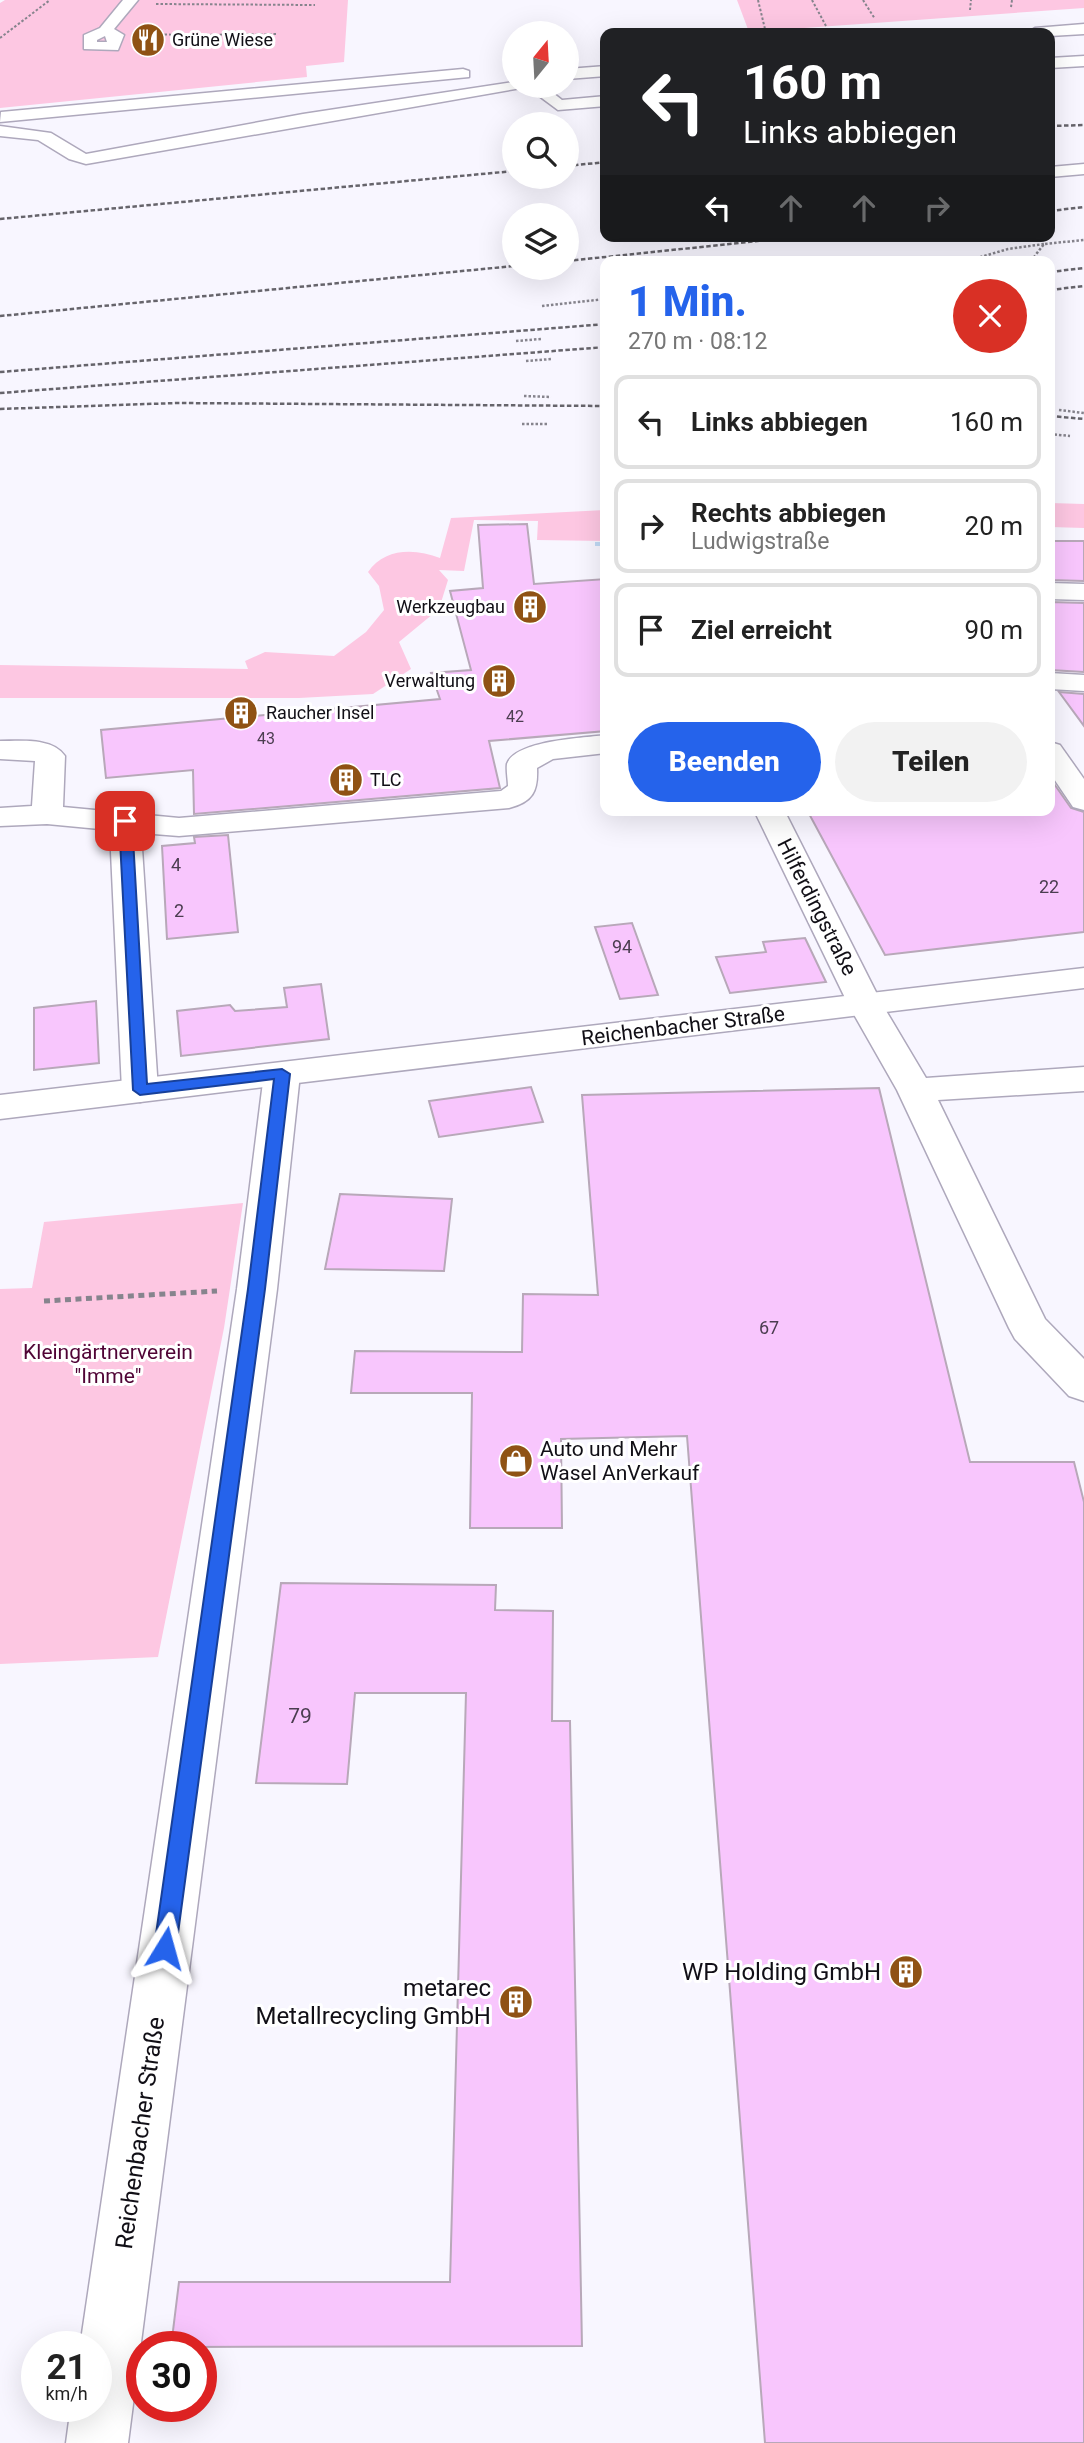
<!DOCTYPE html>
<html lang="de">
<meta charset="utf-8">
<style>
body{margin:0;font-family:Roboto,sans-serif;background:#f2f2f2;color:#222;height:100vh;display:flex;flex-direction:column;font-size:26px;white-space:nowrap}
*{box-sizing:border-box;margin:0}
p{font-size:23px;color:#767676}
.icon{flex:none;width:38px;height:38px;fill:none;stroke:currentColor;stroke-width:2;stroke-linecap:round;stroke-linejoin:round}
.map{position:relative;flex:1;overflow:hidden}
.panel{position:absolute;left:600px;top:256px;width:455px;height:560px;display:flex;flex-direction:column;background:#fff;border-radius:14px;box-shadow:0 7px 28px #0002}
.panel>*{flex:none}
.banner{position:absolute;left:600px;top:28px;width:455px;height:214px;border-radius:14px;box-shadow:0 7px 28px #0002;background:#202124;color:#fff;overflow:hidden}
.needle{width:46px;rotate:18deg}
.tools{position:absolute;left:502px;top:21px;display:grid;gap:14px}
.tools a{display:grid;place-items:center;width:77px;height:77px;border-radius:50%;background:#fff;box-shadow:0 7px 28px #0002;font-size:35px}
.speed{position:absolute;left:21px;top:2331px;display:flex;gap:14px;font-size:35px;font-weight:700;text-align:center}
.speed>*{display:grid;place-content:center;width:91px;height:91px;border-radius:50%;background:#fff;box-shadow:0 7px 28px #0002;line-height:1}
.speed small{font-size:18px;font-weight:400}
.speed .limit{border:10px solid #d22;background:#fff;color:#111}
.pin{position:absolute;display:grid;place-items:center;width:60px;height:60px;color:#fff;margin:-30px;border-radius:14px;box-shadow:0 4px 10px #0006}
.me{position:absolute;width:77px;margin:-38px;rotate:8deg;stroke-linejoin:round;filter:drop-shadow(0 0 5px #0008)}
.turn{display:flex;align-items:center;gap:24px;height:147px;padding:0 28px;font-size:32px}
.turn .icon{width:91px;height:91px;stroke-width:2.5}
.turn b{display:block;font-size:49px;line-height:60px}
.lanes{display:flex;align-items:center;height:66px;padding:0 28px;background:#0003;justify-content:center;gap:35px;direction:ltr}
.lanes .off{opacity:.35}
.round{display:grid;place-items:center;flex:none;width:74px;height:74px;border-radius:37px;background:#f2f2f2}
.headline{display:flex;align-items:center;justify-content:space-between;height:119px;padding:0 28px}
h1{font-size:42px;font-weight:800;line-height:52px;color:#2563eb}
.cta{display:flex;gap:14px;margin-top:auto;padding:14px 28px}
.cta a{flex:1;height:80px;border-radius:42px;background:#2563eb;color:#fff;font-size:28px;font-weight:800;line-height:80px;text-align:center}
.cta a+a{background:#f2f2f2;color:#222}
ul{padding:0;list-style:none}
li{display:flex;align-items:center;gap:21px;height:94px;margin:0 14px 10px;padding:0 14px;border:4px solid #e0e0e0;border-radius:14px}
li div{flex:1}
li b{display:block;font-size:26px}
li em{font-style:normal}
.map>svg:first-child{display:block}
.green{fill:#fdc7e2}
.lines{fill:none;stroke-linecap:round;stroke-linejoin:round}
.stream{fill:#c1daf5;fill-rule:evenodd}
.building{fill:#f8c6fd;stroke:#b8a8b9;stroke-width:2}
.minor-casing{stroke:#aea8bc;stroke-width:3}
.major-casing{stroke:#aea8bc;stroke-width:3}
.path-far2{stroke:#86848d;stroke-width:2;stroke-dasharray:2.5 2;stroke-linecap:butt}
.path-far1{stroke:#86848d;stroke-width:2.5;stroke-dasharray:2.5 2;stroke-linecap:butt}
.path{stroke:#86848d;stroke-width:5;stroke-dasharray:6 4.5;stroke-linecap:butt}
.minor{fill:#fff;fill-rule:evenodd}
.major{fill:#fff;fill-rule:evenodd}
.rail{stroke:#66646b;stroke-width:2.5;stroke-dasharray:4.5 2.5;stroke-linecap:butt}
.route{fill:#2563eb;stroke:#184099;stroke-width:2}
.labels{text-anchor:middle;stroke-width:6;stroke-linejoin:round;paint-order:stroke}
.far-number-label{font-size:16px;fill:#4b3d50}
.far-poi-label{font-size:18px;fill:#110f16;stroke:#fff;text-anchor:start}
.number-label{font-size:18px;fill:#4b3d50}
.street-label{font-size:21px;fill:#110f16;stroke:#fff}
.park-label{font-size:21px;fill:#500436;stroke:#fff}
.poi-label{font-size:21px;fill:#110f16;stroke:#fff;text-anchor:start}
.near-number-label{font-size:21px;fill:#4b3d50}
.near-poi-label{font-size:24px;fill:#110f16;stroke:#fff;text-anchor:end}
.near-street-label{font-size:24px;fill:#110f16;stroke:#fff}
</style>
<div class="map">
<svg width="1084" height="2443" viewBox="0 0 1084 2443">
<rect width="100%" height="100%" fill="#f8f6ff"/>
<g class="green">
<polygon points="5,0 348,0 344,62 306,66 307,77 0,108 0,3"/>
<polygon points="737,0 1084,0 1084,8 749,32"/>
<polygon points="1050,503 1084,504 1084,528 1050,527"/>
<path d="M 605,510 L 605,541 L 537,540 L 538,521 L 474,520 L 464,571 L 439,570 L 448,580 L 439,609 L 399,642 L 411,669 L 373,694 L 299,698 L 0,698 L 0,665 L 248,669 L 245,661 L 265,652 L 334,656 L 366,632 L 384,610 L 379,586 L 368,572 C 384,548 415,548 440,558 L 451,518 Z"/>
<polygon points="243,1203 224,1328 158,1657 0,1664 0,1289 32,1288 44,1222"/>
</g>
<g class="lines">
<rect class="stream" x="595" y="542" width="11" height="4"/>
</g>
<g class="building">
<polygon points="527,524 534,584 606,579 606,731 489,741 500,788 194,814 193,770 106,778 101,730 440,699 431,673 471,670 450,591 483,588 478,525"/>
<polygon points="1050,541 1084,541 1084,581 1050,580"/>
<polygon points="1050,602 1084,603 1084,672 1050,670"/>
<polygon points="1059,692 1084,694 1084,726"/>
<polygon points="1050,778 1071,808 1084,812 1084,932 885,955 807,810 1050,810"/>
<polygon points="228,835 238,932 167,939 162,846 195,843 194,837"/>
<polygon points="632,923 658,995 620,999 595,927"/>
<polygon points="805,938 826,982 730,993 716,957 766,952 763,942"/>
<polygon points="321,984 329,1039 181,1056 177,1011 230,1005 235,1011 287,1007 284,988"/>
<polygon points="96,1001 99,1063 34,1070 34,1008"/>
<polygon points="531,1087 543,1122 439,1137 429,1101"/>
<polygon points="879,1088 970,1462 1074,1462 1084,1502 1084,2443 765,2443 687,1436 561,1439 562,1528 470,1528 472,1393 351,1393 355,1351 522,1352 523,1294 598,1295 582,1095"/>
<polygon points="340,1194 452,1199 444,1271 325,1269"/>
<polygon points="281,1583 496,1585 495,1610 553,1611 552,1721 570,1721 582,2346 171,2347 179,2282 450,2282 466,1693 355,1693 347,1784 256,1783"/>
</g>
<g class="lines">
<g class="minor-casing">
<g id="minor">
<path d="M 123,0 L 138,0 L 114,29 L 124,35 L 118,50 L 84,49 L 84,35 L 100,28 ZM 105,36 L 107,42 L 97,42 L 97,40 Z"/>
<polygon points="1084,24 1084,34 1050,36 1050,33 1027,33 1035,28"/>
<polygon points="1084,56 1084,66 1050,68 1050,58"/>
<polygon points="606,66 606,76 567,79 567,69"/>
<polygon points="463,69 469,71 469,77 0,122 1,112"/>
<polygon points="514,82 514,86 544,86 562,100 606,96 606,106 558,110 527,87 86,164 69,159 38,140 0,136 0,126 51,133 86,154 303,114"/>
<polygon points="1084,164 1084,174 1050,177 1050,167"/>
<polygon points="1050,583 1084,584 1084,600 1050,599"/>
<polygon points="1050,673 1084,675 1084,691 1050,689"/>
<path d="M 606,735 L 606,753 L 553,759 L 537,768 C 538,791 533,802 509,808 L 179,836 L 141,833 L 158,1090 L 153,1098 L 140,1102 L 127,1098 L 122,1090 L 110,830 L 47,824 L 0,826 L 0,808 L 32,806 L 35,761 L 0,759 L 0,741 C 20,741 52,737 65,756 L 63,807 L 179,818 L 501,791 L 508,786 C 508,780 506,770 507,764 C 515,740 585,738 606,735 Z"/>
<polygon points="1050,742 1060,745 1084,779 1084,810 1073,807 1050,773"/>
<polygon points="754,810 784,810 882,1004 926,1078 1084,1067 1084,1091 938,1100 1045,1319 1084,1359 1084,1401 1069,1396 1015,1339 1009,1328 897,1090 848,1004"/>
<polygon points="282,1063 295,1066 300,1074 277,1289 128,2443 66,2443 71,2406 96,2406 96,2347 80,2347 237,1289 264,1074 269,1066"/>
</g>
</g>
<g class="major-casing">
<polygon id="major" points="1084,968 1084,988 0,1119 0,1095"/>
</g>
<g class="path-far2">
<polyline points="758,0 765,29"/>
<polyline points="812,0 826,26"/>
<polyline points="863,0 875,19"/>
<polyline points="156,4 315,5"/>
<polyline points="1011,7 1012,0"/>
<polyline points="970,10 971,0"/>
<polyline points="142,34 188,35 179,43"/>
<polyline points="188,35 276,34"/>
<polyline points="0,38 50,0"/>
</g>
<g class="path-far1">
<polyline points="967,261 1008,249 1044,244"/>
<polyline points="1031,261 1044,244 1084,240"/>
<polyline points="542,306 606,299"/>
<polyline points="516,341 541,339"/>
<polyline points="526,361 552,359"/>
<polyline points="524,396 551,397"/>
<polyline points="1059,410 1084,413"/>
<polyline points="522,424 549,424"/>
<polyline points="1050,434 1070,436"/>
</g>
<polyline class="path" points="44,1301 217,1291"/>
<use href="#minor" class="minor"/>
<use href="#major" class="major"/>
<g class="rail">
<polyline points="1050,126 1084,125"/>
<polyline points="567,166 606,162"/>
<polyline points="1050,211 1084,207"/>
<polyline points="0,219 514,171"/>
<polyline points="567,261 806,236"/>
<polyline points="1050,272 1084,268"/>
<polyline points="1050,290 1084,286"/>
<polyline points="0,316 514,266"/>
<polyline points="0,372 606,324"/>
<polyline points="0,393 606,347"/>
<polyline points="0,409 177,403 606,406"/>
<polyline points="1050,416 1084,419"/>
</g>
</g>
<polygon class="route" points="125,817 132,821 147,1084 282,1069 290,1074 265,1289 176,1948 173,1956 165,1959 157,1956 154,1948 248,1289 274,1079 140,1095 133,1090 119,821"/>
<defs>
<g id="restaurant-disc" transform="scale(1.75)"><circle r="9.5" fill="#8f5214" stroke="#fff"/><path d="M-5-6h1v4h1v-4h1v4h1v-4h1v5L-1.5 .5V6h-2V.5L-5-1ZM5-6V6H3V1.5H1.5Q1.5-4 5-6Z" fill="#fff"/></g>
<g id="building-disc" transform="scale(1.75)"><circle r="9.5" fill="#8f5214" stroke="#fff"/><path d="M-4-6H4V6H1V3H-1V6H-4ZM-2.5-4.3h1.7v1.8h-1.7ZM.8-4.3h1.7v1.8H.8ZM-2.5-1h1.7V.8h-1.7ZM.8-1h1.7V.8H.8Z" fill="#fff"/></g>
<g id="shop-disc" transform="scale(1.75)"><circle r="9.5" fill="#8f5214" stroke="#fff"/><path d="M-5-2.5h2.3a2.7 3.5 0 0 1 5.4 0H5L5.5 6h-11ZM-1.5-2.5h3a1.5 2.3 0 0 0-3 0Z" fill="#fff"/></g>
</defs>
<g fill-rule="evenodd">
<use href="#restaurant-disc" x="148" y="40"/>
<use href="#building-disc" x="530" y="607"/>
<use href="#building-disc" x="499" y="681"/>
<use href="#building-disc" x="241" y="713"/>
<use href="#building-disc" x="346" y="780"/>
<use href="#shop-disc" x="516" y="1461"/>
<use href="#building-disc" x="906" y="1972"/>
<use href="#building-disc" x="516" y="2002"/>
</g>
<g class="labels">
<g class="far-number-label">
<text x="515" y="722">42</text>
<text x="266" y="744">43</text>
</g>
<g class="far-poi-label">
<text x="172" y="46">Grüne Wiese</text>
<text x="505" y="613" text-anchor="end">Werkzeugbau</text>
<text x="475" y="687" text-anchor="end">Verwaltung</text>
<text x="266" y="719">Raucher Insel</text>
<text x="370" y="786">TLC</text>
</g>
<g class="number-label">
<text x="176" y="871">4</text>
<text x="1049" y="893">22</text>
<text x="179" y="917">2</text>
<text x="622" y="953">94</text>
<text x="769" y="1334">67</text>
</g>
<g class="street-label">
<text transform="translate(817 907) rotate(63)" y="7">Hilferdingstraße</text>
<text transform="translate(683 1026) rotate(-7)" y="7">Reichenbacher Straße</text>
</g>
<g class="park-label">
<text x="108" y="1359">Kleingärtnerverein<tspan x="108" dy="24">"Imme"</tspan></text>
</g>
<g class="poi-label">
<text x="540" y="1456">Auto und Mehr<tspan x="540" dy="24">Wasel AnVerkauf</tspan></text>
</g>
<g class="near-number-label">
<text x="300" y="1723">79</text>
</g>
<g class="near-poi-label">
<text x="881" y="1980">WP Holding GmbH</text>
<text x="491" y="1996">metarec<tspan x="491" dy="28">Metallrecycling GmbH</tspan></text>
</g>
<g class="near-street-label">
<text transform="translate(140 2133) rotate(-82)" y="8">Reichenbacher Straße</text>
</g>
</g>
</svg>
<div class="tools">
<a><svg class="needle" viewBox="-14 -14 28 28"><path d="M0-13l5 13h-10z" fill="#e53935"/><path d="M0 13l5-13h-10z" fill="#767676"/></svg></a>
<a><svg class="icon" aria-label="search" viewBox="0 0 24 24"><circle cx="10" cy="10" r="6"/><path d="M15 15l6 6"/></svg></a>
<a><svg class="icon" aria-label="layers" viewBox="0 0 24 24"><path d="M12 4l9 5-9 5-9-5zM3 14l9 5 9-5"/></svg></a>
</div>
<div class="speed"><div>21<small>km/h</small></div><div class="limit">30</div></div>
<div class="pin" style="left:125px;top:821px;background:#d93025"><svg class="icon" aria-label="arrive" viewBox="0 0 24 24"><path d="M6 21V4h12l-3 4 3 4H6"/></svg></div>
<svg class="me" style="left:165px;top:1948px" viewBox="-20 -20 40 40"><path d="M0-17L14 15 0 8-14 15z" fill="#2563eb" stroke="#fff" stroke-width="4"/></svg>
<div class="banner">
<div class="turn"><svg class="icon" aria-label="left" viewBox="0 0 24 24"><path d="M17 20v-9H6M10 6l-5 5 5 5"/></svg><div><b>160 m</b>Links abbiegen</div></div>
<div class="lanes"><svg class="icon" aria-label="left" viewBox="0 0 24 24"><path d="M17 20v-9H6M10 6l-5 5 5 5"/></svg><svg class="icon off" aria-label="ahead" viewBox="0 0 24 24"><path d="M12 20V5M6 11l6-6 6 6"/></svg><svg class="icon off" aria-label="ahead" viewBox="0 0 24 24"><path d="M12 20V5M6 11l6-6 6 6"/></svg><svg class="icon off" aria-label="right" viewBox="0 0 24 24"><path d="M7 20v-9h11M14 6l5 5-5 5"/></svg></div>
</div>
<section class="panel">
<div class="headline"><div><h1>1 Min.</h1><p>270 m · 08:12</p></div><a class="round" style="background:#d93025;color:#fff"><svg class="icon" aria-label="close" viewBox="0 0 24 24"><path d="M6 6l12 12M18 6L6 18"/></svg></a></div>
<ul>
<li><svg class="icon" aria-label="left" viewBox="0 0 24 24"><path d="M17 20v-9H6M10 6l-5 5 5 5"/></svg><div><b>Links abbiegen</b></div><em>160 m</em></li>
<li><svg class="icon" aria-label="right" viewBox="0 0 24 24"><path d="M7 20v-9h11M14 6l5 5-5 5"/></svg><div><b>Rechts abbiegen</b><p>Ludwigstraße</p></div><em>20 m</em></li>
<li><svg class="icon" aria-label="arrive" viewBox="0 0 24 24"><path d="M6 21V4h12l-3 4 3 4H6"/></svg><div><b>Ziel erreicht</b></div><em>90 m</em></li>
</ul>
<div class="cta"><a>Beenden</a><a>Teilen</a></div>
</section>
</div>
